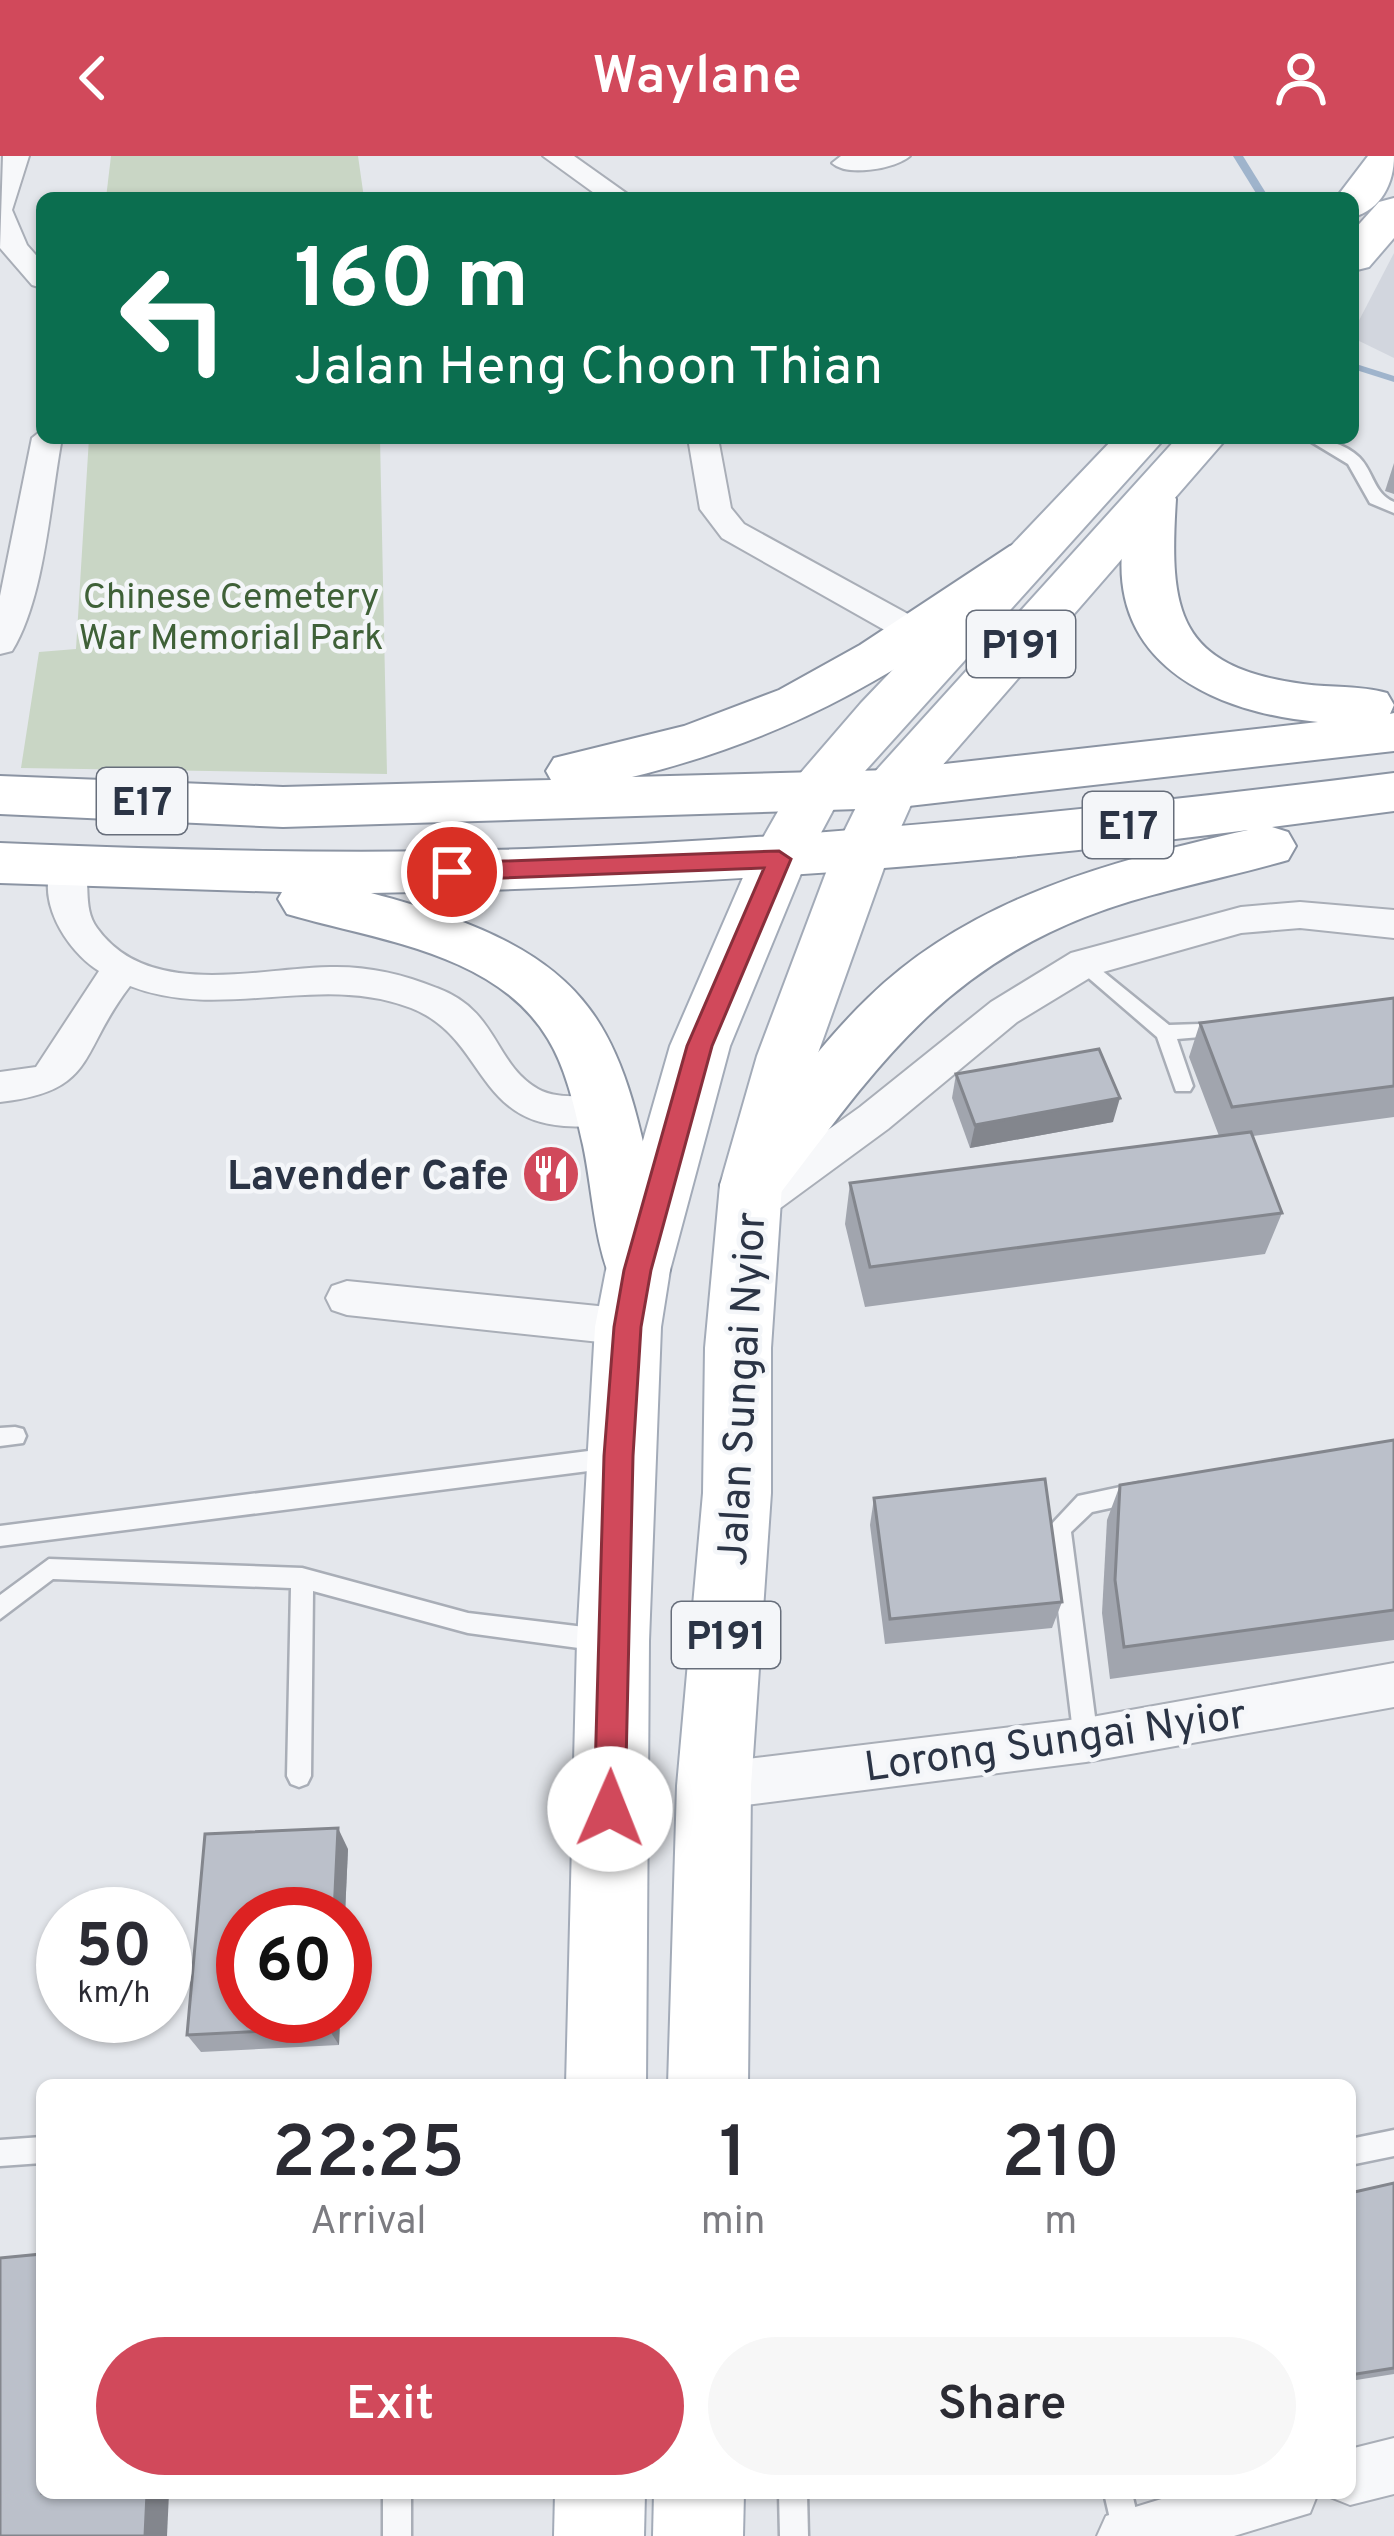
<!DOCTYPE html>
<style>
body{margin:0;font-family:Overpass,sans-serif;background:#f7f7f7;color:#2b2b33;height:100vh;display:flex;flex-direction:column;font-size:45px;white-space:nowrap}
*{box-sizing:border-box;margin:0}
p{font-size:39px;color:#7c7c81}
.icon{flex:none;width:66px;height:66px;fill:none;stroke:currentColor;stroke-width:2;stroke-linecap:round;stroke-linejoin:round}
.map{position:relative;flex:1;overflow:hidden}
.drawer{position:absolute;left:36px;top:1923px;width:1320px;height:420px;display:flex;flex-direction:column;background:#fff;border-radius:18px;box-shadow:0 3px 9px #0004}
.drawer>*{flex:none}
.guide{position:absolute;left:36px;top:36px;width:1323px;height:252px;border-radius:18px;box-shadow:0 3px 9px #0004;background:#0b6e4f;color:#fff;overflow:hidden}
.speed{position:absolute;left:36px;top:1731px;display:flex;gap:24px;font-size:60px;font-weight:700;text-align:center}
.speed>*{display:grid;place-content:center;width:156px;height:156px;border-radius:50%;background:#fff;box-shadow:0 3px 9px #0004;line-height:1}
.speed small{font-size:30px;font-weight:400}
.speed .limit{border:18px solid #d22;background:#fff;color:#111}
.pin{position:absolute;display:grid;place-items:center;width:102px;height:102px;color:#fff;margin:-51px;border:6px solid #fff;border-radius:50%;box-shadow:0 3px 12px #0007}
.me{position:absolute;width:132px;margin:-66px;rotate:1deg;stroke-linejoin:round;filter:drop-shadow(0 0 9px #0008)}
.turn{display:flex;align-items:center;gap:42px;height:252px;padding:0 60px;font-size:54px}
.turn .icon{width:156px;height:156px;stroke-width:2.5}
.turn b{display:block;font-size:84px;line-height:102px}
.eta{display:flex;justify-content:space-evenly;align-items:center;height:204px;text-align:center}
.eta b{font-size:72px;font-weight:600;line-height:84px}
.action{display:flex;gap:24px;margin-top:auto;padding:24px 60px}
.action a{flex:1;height:138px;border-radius:72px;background:#d1495b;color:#fff;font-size:48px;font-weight:600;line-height:138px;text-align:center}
.action a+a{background:#f7f7f7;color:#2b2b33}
header{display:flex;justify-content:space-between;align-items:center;height:156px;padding:0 60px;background:#d1495b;color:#fff;font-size:54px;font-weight:600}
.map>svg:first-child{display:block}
.built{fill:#d2d6de}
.green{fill:#c9d6c5}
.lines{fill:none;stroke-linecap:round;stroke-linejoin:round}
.stream{fill:#9fb4cc;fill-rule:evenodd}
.lane-casing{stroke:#a9aeb7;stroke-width:5}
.street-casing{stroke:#a9aeb7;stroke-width:4}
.primary-casing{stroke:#a3abb8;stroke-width:4}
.highway-casing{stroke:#8b94a3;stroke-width:4}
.lane{fill:#f7f8fa;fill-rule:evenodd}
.street{fill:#f7f8fa;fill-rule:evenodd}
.primary{fill:#fff;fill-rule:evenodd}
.highway{fill:#fff;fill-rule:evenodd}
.wall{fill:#a1a5ae}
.shaded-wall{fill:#83868d}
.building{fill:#bbc0ca;stroke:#83868d;stroke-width:3}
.route{fill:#d1495b;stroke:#882f3b;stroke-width:3}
.labels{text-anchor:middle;stroke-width:9;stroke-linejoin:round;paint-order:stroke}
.far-park-label{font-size:36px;fill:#3f6138;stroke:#f4f6f9}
.shield{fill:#f4f6f9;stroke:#676e7b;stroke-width:3}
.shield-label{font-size:39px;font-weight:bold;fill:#2b3445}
.poi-label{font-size:42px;font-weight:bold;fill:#2b3445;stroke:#f4f6f9;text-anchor:end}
.street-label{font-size:42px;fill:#2b3445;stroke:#f4f6f9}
</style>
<header><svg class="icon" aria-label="back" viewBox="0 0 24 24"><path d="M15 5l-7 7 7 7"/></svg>Waylane<svg class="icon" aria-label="person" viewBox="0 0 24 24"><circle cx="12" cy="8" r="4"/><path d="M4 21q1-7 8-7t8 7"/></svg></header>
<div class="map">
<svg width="1394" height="2380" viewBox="0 0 1394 2380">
<rect width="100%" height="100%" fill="#e4e7ec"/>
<polygon class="built" points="1394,97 1394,202 1353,182 1353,176"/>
<g class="green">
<polygon points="111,0 358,0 364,42 106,42"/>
<polygon points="89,282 380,282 387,618 21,612 39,496 76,493"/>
</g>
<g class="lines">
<g class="stream">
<polygon points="1233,0 1243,0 1269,42 1259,42"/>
<polygon points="1353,207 1394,220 1394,226 1353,213"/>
</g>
<g class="lane-casing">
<g id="lane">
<path d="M 1305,282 C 1324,282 1345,288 1359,301 C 1374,316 1373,337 1394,346 L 1394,357 L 1370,347 L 1348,308 Z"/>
<polygon points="1084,800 1169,869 1231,867 1233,872 1224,879 1177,883 1193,930 1190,935 1176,935 1157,881 1077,812 1075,807"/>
<polygon points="15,1271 23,1273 26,1280 23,1287 0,1290 0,1272"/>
<polygon points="612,1292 620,1295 623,1302 620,1309 612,1312 0,1390 0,1370"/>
<polygon points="1139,1327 1147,1330 1150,1337 1147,1344 1092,1356 1071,1376 1098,1584 1094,1592 1086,1595 1078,1592 1074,1584 1048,1372 1078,1340"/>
<polygon points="49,1403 302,1412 468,1457 601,1473 609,1477 612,1484 609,1491 601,1495 468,1477 313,1435 311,1620 307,1628 299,1631 291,1628 287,1620 291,1432 53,1423 0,1463 0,1439"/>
<polygon points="1394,1974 1394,2000 1350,2009 1350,1983"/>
<polygon points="42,1981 42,2007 0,2010 0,1984"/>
<rect x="383" y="2337" width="28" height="43"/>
<polygon points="779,2337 807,2337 808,2380 780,2380"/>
<polygon points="1104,2337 1132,2337 1142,2380 1114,2380"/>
</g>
</g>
<g class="street-casing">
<g id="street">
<polygon points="3,0 29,0 12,54 27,89 42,106 42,132 32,129 0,92"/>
<polygon points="543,0 574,0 633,42 601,42"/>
<path d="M 910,0 C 895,13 847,21 832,7 L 841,0 Z"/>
<path d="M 42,274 L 42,282 L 62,282 C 50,345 45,441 12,495 L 0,498 L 0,440 L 32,282 Z"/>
<polygon points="688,282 718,282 731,352 744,368 928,469 932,477 928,485 904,485 722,382 700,353"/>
<path d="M 68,698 L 81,702 C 93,723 81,750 97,772 C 148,844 258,812 330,811 C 367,810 403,818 437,832 C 499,855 493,907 538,933 C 561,946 594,936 619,944 L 624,955 L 619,966 C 601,972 583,971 564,970 C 475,964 484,880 411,852 C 320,816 222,866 130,830 C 78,897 98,935 0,946 L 0,916 L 36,911 L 99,815 C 66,794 33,742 55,702 Z"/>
<polygon points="1300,746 1394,754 1394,782 1300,772 1241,777 1096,818 1017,866 888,973 764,1064 750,1068 736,1064 730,1052 736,1040 860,951 991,846 1071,797 1241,751"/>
<polygon points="347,1125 628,1153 643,1159 649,1171 643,1183 628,1189 347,1159 332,1154 326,1142 332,1130"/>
<polygon points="1394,1507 1394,1551 1086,1606 714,1653 697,1646 690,1630 697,1614 714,1607 1086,1562"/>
<polygon points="1394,2282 1394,2338 1350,2349 1330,2341 1328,2337 1350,2337 1350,2293"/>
<polygon points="1181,2337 1318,2337 1310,2357 1234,2380 1097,2380 1106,2360"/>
</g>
</g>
<g class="primary-casing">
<g id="primary">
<path d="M 1368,0 L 1394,0 C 1394,27 1381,54 1353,61 L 1353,42 L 1336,42 Z"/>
<polygon points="1394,42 1394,82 1369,111 1353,115 1353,75 1379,46"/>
<polygon points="1114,282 1165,282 838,645 807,703 730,890 670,1114 661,1171 649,1485 646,1929 566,1929 577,1485 595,1171 606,1114 670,890 751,703 798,620 861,547"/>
<polygon points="1177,282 1227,282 914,642 889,698 817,900 782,1029 771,1192 771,1337 751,1630 748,1929 668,1929 677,1630 703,1337 705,1192 720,1029 757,900 833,698 872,619"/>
<polygon points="555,2337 645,2337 644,2380 554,2380"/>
<polygon points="654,2337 744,2337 743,2380 653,2380"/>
</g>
</g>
<g class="highway-casing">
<g id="highway">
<path d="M 1152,328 L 1169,332 L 1176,343 C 1169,454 1176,511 1303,528 C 1331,532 1359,529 1387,537 L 1394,549 L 1390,558 L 1394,557 L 1394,595 L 891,652 L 283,671 L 0,658 L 0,620 L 283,631 L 551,624 L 546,615 L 554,602 L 684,570 L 779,534 L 860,489 L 1010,390 L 1028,385 L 1046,390 L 1053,401 L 1046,412 C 904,512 803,579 632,621 L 891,614 L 1318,566 C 1220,557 1113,512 1122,396 C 1124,375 1123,350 1135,332 Z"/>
<path d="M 1394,617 L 1394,655 L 1272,671 L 1288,676 L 1296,690 L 1288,704 C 1220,724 1151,735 1085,761 C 933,821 868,923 773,1047 L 751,1054 L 729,1047 L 720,1029 L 729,1011 C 774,954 816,892 868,842 C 971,741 1112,705 1248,674 C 957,712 665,731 371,737 C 623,803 622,883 670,1114 L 661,1133 L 638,1141 L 615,1133 C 594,1090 593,1036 583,989 C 575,954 567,914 548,883 C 496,796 375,784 287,758 L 278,743 L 282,736 L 0,727 L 0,687 C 175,694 351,699 526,693 C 817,683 1106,653 1394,617 Z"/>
</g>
</g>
<use href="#lane" class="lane"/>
<use href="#street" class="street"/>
<use href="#primary" class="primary"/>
<use href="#highway" class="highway"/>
</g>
<g class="wall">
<polygon points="1394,307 1394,338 1385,335"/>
<polygon points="1394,842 1394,961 1253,980 1282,1057 1265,1098 865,1151 845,1068 850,1027 1219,980 1189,901 1200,867"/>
<polygon points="956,918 1113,966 970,992 952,942"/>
<polygon points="1394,1284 1394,1484 1110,1523 1102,1457 1107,1364 1120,1329"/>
<polygon points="874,1342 1062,1446 1052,1472 885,1488 870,1369"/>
<polygon points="348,1693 339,1889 201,1896 187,1879"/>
<polygon points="1394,2027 1394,2218 1350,2225 1350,2037"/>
</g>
<g class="shaded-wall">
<polygon points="1120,942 1113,966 970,992 975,969"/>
<polygon points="338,1672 348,1693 345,1758 334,1758"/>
<polygon points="329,1860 340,1860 339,1889 328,1872"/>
<polygon points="147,2337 169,2337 167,2380 145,2380"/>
</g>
<g class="building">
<polygon points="1394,842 1394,930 1232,951 1200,867"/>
<polygon points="1099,893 1120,942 975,969 956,918"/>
<polygon points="1251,976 1282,1057 870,1111 850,1027"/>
<polygon points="1394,1284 1394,1454 1124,1491 1115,1424 1120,1329"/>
<polygon points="1045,1323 1062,1446 890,1463 874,1342"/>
<polygon points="338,1672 334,1758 243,1758 243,1860 329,1860 328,1872 187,1879 205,1678"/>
<polygon points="1394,2027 1394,2212 1350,2219 1350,2037"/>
<polygon points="42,2098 42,2337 147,2337 145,2380 0,2380 0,2102"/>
</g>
<polygon class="route" points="779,695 791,703 712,890 651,1114 641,1171 633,1300 625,1653 621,1663 610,1668 599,1663 594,1653 604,1300 614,1171 624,1114 687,890 764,712 452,724 441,716 452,707"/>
<defs>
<g id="restaurant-disc" transform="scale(3)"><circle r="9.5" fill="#d1495b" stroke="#f4f6f9"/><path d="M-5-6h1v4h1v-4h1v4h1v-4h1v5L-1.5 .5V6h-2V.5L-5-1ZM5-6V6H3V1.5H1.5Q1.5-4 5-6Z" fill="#fff"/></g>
</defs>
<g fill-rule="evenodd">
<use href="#restaurant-disc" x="551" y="1018"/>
</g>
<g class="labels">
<g class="far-park-label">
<text x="231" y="452">Chinese Cemetery<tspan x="231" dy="41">War Memorial Park</tspan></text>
</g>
<g class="shield">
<rect x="967" y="455" width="108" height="66" rx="9"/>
<rect x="97" y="612" width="90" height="66" rx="9"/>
<rect x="1083" y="636" width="90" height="66" rx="9"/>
<rect x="672" y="1446" width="108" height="66" rx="9"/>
</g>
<g class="shield-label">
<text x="1021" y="502">P191</text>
<text x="142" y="659">E17</text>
<text x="1128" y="683">E17</text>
<text x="726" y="1493">P191</text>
</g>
<g class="poi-label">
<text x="509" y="1033">Lavender Cafe</text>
</g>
<g class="street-label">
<text transform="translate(740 1233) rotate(-87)" y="15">Jalan Sungai Nyior</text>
<text transform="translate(1055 1583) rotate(-8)" y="15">Lorong Sungai Nyior</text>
</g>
</g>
</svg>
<div class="speed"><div>50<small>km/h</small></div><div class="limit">60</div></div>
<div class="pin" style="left:452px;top:716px;background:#d93025"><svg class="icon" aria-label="arrive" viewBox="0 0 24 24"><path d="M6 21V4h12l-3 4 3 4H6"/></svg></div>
<svg class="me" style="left:610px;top:1653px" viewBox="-20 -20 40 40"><circle r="19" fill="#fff"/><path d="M0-13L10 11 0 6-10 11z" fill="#d1495b"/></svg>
<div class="guide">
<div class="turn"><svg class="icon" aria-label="left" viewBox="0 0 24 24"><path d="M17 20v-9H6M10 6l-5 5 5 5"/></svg><div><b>160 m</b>Jalan Heng Choon Thian</div></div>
</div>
<section class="drawer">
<div class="eta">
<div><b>22:25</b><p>Arrival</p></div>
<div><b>1</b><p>min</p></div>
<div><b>210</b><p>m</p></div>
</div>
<div class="action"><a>Exit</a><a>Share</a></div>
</section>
</div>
